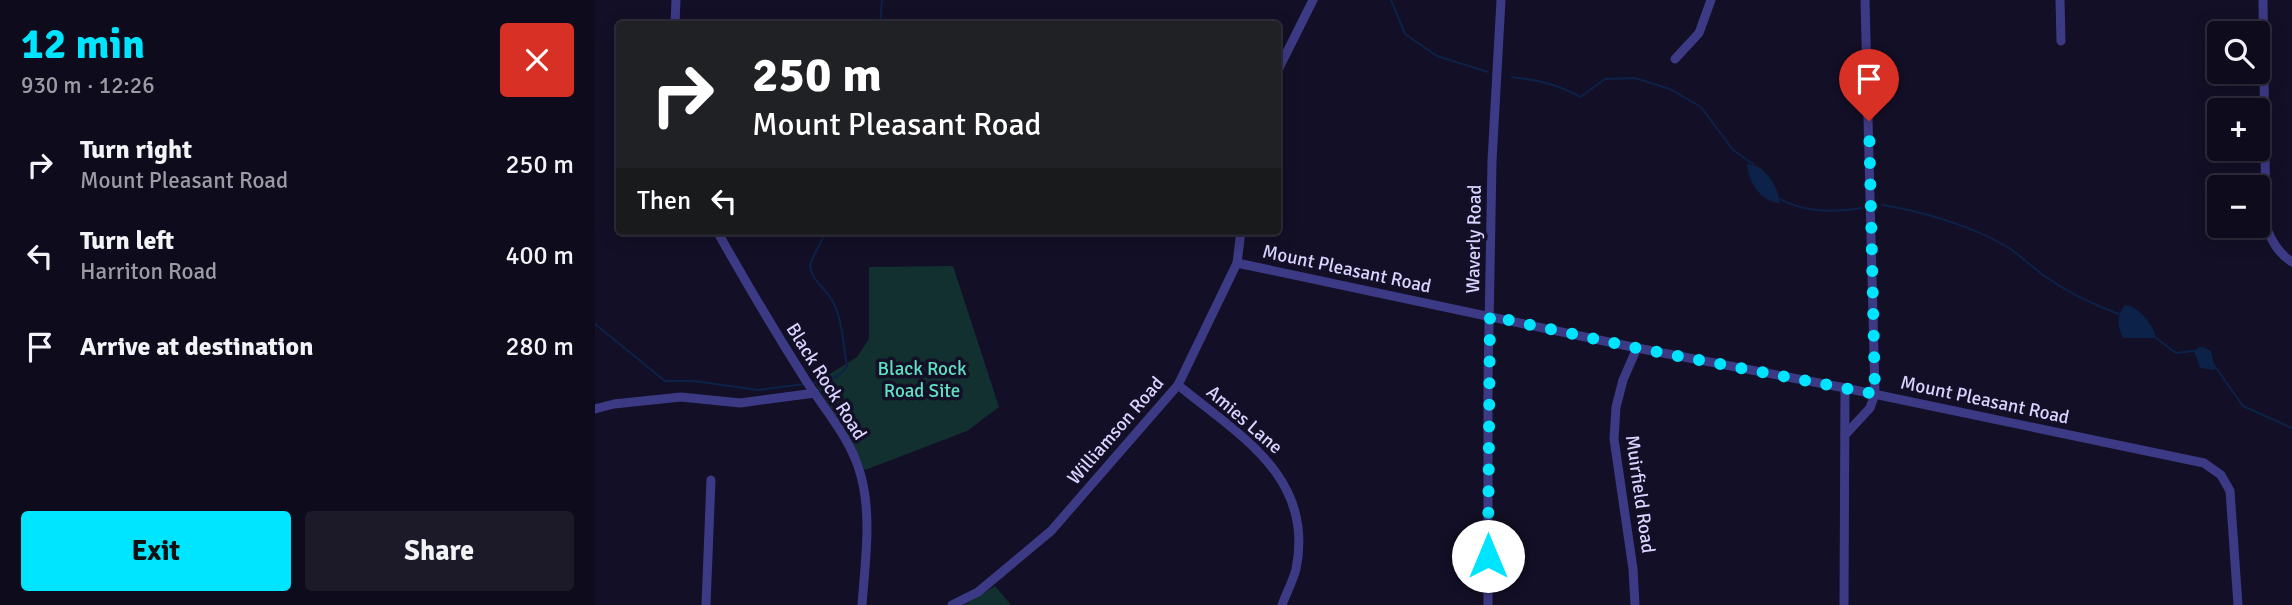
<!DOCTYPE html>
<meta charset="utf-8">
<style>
body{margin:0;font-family:Signika,sans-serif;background:#1c1929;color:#f1f3f6;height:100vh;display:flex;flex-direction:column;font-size:26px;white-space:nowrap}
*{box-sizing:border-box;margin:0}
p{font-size:23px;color:#9b9ba3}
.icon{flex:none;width:38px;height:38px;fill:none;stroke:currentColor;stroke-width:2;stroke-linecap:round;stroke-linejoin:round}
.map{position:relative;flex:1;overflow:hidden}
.side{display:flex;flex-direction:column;background:#0e0b1c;width:595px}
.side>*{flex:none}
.top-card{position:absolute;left:21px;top:21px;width:665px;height:214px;border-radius:7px;box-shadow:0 4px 18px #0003,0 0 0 2px #2e2b3b;background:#202124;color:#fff;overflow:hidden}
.fabs{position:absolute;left:1612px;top:21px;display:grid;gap:14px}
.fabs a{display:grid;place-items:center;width:63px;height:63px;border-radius:7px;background:#0e0b1c;box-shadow:0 4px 18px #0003,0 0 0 2px #2e2b3b;font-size:35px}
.pin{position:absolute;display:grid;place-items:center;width:60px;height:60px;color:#fff;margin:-72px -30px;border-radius:50% 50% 50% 0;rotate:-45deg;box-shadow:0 0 7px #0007}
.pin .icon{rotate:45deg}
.me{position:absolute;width:77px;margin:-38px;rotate:0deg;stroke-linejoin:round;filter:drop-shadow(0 0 5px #0008)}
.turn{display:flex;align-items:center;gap:24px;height:147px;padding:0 21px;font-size:32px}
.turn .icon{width:91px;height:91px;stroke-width:2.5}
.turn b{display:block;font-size:49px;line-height:60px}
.then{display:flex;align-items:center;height:66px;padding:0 21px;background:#0003;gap:14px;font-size:26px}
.round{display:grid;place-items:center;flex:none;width:74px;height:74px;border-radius:7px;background:#1c1929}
.headline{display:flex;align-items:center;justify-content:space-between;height:119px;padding:0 21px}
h1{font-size:42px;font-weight:800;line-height:52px;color:#00e5ff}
.cta{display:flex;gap:14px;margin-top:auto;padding:14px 21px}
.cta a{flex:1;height:80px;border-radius:7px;background:#00e5ff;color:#111;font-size:28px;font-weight:800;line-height:80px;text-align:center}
.cta a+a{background:#1c1929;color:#f1f3f6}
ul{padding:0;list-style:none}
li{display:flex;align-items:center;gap:21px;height:91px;padding:0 21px}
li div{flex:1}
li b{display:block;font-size:26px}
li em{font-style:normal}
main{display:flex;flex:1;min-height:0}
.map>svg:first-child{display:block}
.green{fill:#12302f}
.water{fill:#0c2248}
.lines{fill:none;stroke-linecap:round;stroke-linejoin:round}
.stream{stroke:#0c2248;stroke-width:2}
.minor{stroke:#3d3a85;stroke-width:9}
.route{stroke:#00e5ff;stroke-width:12;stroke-dasharray:0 21.6}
.labels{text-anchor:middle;stroke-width:7;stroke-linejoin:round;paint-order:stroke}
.street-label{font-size:19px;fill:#d9d4ff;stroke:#130f26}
.park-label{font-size:19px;fill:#5fe0c0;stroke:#130f26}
</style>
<main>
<section class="side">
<div class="headline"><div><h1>12 min</h1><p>930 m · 12:26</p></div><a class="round" style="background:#d93025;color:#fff"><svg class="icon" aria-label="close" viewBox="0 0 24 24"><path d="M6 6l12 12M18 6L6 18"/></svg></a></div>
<ul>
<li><svg class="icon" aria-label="right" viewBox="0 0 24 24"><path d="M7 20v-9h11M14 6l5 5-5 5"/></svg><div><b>Turn right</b><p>Mount Pleasant Road</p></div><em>250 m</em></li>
<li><svg class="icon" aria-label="left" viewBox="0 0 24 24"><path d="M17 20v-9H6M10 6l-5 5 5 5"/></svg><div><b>Turn left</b><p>Harriton Road</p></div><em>400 m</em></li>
<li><svg class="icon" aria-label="arrive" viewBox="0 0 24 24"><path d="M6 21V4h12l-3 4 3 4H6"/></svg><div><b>Arrive at destination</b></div><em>280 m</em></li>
</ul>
<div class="cta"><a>Exit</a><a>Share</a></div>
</section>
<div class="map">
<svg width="1697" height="605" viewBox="0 0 1697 605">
<rect width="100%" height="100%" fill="#130f26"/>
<g class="green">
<polygon points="358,266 404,407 372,431 270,470 251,432 220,383 262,357 274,339 274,267"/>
<polygon points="400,586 416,605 369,605"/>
</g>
<g class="water">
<path d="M 1152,164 C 1170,164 1183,187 1185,203 C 1166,203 1153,181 1152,164 Z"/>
<path d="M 1530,305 C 1544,306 1559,326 1561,338 L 1528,338 C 1522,326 1521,316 1530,305 Z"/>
<polygon points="1604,347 1608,347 1616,351 1620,370 1605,368 1599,351"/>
</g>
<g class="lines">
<g class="stream">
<polyline points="796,0 810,34 842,56 893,72"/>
<polyline points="285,24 287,0"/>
<path d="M 917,77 C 942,80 963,84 985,97 L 1010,79 L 1040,78 L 1075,89 L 1106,107 L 1138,150 L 1158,164"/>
<path d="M 1185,199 C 1207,212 1241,213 1266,208"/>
<path d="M 1287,205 C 1327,211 1380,227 1414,248 C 1426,256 1436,266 1448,275 C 1472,292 1496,304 1524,314"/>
<polyline points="0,324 70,381 99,381 163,390 209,384"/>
<polyline points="1561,338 1581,353 1599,351"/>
<polyline points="1619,365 1648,406 1697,428"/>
<path d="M 218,383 C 230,381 246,378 252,366 C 248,346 248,321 238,302 C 232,289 216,281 215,265 C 215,261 228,239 231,231"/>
</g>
<g class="minor">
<polyline points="1465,0 1466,41"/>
<path d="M 1668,0 L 1671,227 C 1677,241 1683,253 1697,262"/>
<polyline points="80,24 81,0"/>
<polyline points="1080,59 1104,33 1116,0"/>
<polyline points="682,72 718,0"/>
<path d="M 122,231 C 150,281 179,330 210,379 C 230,410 257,440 266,476 C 277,517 270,563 267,605"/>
<polyline points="642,263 1042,348 1250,388 1609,463 1626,475 1635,491 1643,605"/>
<path d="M 583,385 C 644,435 720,477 701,569 C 698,581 691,594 687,605"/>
<polyline points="0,409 19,404 86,397 145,403 220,393"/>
<polyline points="1250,435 1275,408 1280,394 1270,0"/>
<polyline points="111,605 116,480"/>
<polyline points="357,605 383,592 456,531 583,385 642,263 646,231"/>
<polyline points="893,605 893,381 897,161 906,0"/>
<polyline points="1040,605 1038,569 1019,439 1021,407 1028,380 1042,348"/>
<polyline points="1249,605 1250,388"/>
</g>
</g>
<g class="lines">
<polyline class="route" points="893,556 895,316 1042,348 1280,394 1274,121"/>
</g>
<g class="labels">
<g class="street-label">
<text transform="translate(878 239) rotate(-89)" y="7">Waverly Road</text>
<text transform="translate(752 268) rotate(12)" y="7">Mount Pleasant Road</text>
<text transform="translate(232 381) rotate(58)" y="7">Black Rock Road</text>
<text transform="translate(1390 399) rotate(12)" y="7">Mount Pleasant Road</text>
<text transform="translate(650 419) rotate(41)" y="7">Amies Lane</text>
<text transform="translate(520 430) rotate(-49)" y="7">Williamson Road</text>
<text transform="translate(1046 494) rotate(82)" y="7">Muirfield Road</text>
</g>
<g class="park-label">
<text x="327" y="375">Black Rock<tspan x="327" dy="22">Road Site</tspan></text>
</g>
</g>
</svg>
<div class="fabs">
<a><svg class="icon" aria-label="search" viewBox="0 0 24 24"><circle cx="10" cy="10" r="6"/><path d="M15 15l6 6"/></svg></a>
<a>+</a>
<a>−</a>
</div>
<div class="pin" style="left:1274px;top:121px;background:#d93025"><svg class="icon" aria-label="arrive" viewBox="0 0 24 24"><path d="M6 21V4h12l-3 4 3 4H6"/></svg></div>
<svg class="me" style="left:893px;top:556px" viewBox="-20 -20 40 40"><circle r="19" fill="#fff"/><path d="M0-13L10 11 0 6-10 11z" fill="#00e5ff"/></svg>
<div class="top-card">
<div class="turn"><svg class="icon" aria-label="right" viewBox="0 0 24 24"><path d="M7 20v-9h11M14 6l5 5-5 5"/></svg><div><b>250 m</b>Mount Pleasant Road</div></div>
<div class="then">Then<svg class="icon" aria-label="left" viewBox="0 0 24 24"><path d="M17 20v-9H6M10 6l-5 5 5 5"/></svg></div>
</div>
</div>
</main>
